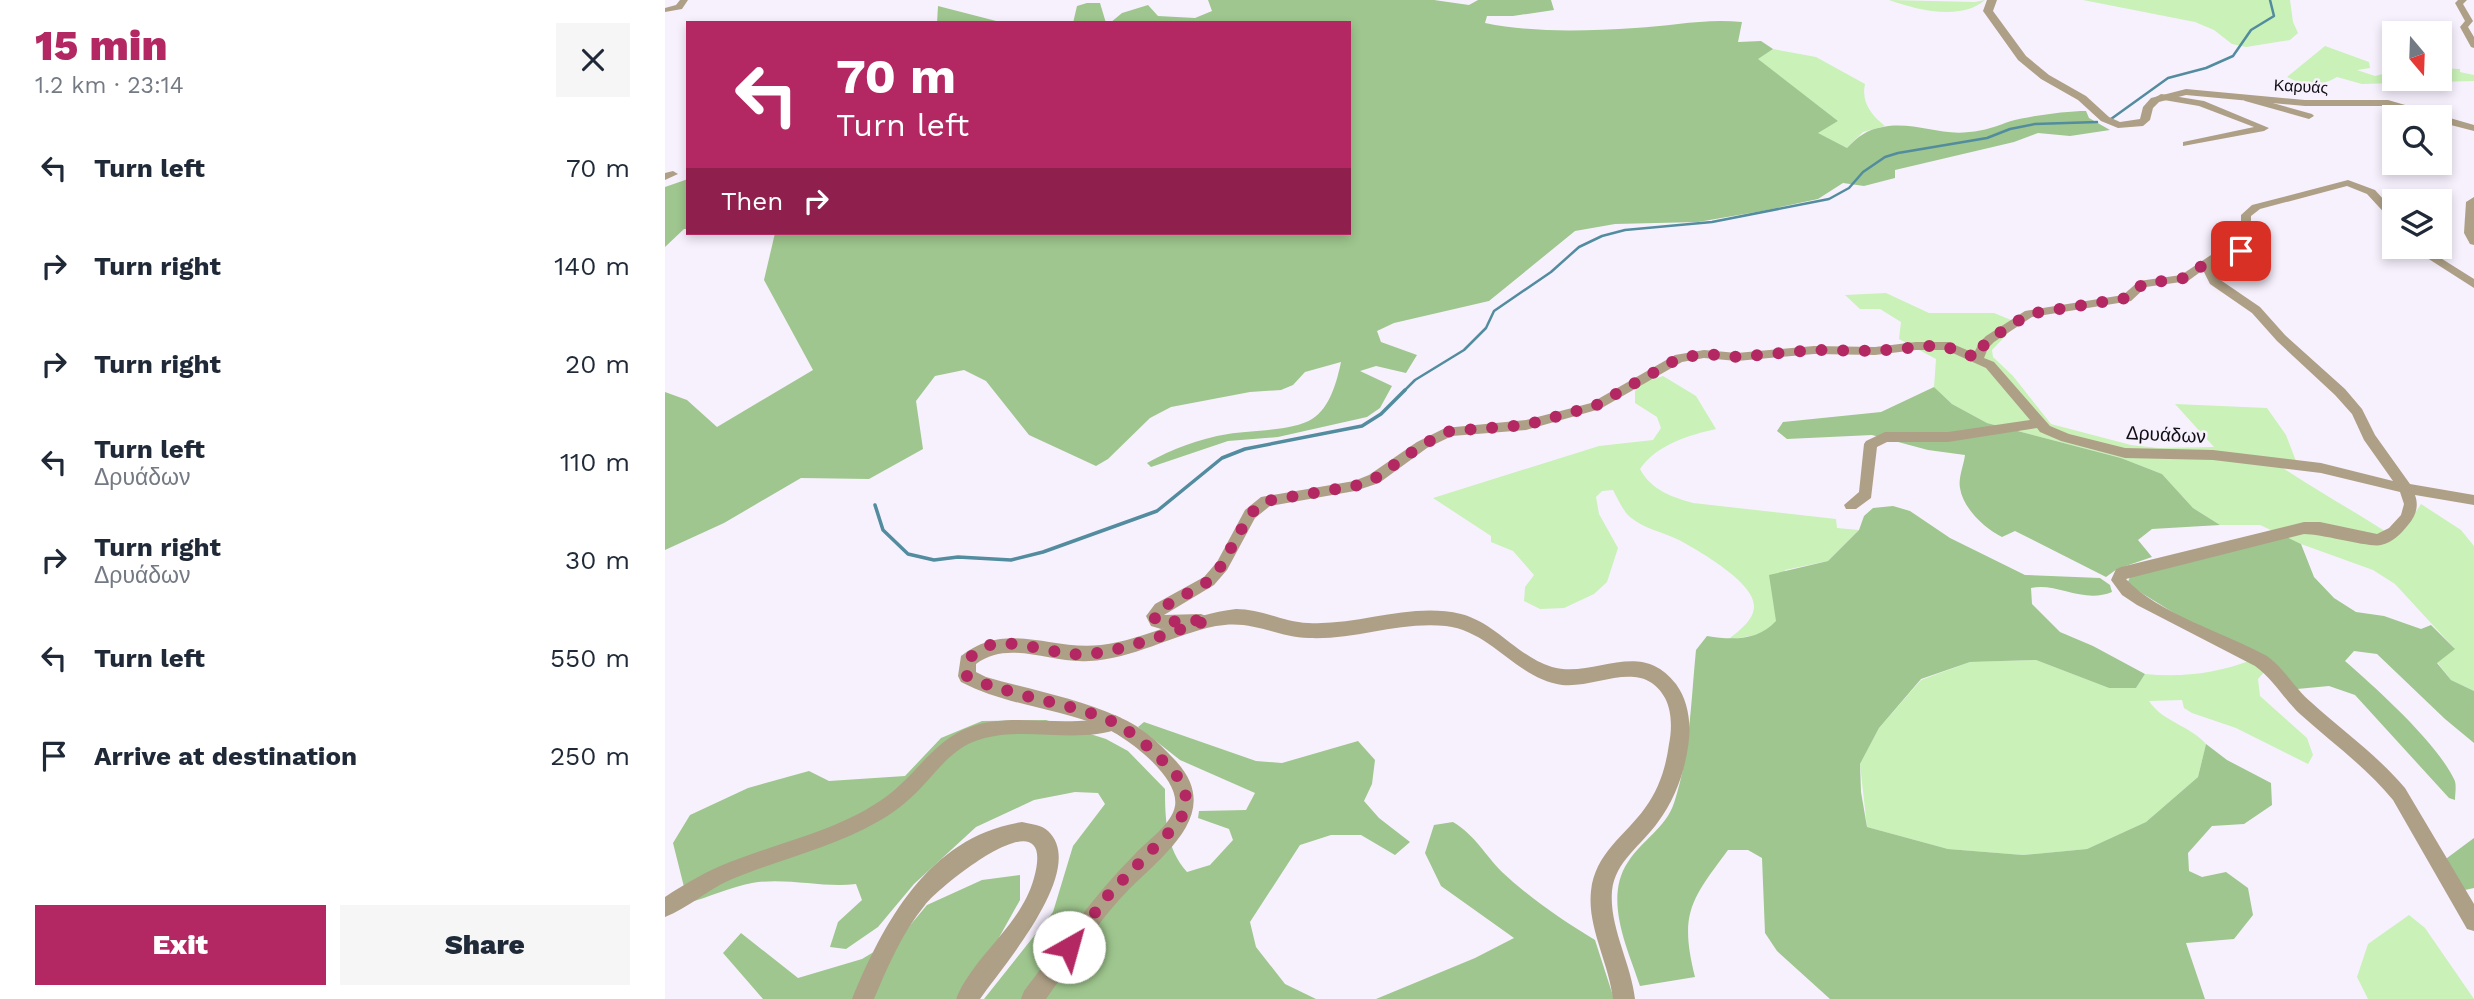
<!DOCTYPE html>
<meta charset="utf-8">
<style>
body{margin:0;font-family:"Work Sans",sans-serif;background:#f6f6f7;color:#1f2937;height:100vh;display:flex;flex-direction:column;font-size:26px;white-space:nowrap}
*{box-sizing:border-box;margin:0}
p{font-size:23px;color:#747a83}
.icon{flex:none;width:38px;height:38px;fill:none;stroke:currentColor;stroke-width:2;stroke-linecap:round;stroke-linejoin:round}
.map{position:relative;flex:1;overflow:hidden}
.panel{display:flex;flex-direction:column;background:#fff;width:665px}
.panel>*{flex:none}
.top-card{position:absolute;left:21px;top:21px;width:665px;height:214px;border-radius:0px;box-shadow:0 4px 10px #0003;background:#b32862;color:#fff;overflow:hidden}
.needle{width:46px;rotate:161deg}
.tools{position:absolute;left:1717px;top:21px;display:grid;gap:14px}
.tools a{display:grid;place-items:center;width:70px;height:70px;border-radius:0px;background:#fff;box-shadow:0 4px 10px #0003;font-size:35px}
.pin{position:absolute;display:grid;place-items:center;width:60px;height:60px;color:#fff;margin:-30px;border-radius:14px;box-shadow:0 4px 10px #0006}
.me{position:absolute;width:77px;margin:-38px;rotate:38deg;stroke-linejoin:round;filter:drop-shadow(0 0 5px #0008)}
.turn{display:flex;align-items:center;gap:24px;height:147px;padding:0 35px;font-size:32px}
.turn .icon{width:91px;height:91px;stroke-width:2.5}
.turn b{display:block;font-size:49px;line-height:60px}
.then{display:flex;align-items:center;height:66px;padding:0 35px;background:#0003;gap:14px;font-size:26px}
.round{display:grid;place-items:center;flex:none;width:74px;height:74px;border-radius:0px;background:#f6f6f7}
.headline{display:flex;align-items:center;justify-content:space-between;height:119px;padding:0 35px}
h1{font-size:42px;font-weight:800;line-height:52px;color:#b32862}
.primary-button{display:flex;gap:14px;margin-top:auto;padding:14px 35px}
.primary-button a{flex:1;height:80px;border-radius:0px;background:#b32862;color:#fff;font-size:28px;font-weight:800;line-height:80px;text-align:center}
.primary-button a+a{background:#f6f6f7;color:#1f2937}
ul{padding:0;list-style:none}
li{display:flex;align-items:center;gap:21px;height:98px;padding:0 35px}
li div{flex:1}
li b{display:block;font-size:26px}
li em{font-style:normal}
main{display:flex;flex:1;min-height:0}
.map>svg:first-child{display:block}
.green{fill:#c9f1b8}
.forest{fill:#9fc68e}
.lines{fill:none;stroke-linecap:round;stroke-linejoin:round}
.stream-far1{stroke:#528c9e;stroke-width:2.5}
.stream{stroke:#528c9e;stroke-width:3.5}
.minor{fill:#aea086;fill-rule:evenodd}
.tertiary{fill:#aea086;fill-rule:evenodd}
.route{stroke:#b32862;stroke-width:12;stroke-dasharray:0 21.6}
.labels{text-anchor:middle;stroke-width:5;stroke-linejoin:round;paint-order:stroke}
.far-street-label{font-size:16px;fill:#110e14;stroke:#f7f1fe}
.street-label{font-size:19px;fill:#110e14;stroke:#f7f1fe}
</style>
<main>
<section class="panel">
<div class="headline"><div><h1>15 min</h1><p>1.2 km · 23:14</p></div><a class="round"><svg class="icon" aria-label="close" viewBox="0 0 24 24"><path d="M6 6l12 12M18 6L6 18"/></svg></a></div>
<ul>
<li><svg class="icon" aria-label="left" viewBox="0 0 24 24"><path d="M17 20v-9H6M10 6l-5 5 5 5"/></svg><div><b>Turn left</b></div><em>70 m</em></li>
<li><svg class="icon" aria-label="right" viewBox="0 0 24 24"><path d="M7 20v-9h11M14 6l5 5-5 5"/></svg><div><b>Turn right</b></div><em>140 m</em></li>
<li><svg class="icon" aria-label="right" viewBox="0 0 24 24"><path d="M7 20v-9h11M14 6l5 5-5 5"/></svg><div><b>Turn right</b></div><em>20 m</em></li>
<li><svg class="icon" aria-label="left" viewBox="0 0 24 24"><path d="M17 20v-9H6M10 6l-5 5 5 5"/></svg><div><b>Turn left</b><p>Δρυάδων</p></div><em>110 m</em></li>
<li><svg class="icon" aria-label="right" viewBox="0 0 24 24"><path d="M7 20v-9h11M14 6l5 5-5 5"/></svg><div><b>Turn right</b><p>Δρυάδων</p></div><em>30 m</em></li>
<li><svg class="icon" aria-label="left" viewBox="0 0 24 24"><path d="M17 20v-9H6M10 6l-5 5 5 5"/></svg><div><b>Turn left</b></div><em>550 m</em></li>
<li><svg class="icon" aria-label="arrive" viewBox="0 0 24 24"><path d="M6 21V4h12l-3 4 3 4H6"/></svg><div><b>Arrive at destination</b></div><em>250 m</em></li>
</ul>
<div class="primary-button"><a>Exit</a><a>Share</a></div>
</section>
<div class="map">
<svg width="1809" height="999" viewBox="0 0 1809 999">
<rect width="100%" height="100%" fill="#f7f1fe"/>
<g class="green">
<path d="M 1224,0 L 1310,2 L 1320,0 C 1296,21 1252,10 1224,0 Z"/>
<polygon points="1418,0 1625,0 1628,22 1633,33 1625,40 1581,47 1567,44 1549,30 1530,22"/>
<path d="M 1660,46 L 1704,62 L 1705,68 L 1692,70 L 1710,76 L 1729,71 L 1729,79 L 1774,79 L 1775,68 L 1795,69 L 1795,72 L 1809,75 L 1809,81 L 1697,84 L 1672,77 C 1655,87 1639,86 1622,77 Z"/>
<path d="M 1108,49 L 1151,57 L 1200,84 C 1196,102 1206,115 1220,126 L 1198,132 L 1182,148 L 1152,133 L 1173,121 L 1092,59 Z"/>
<path d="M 1221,293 L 1264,313 L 1329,313 L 1346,320 L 1346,330 L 1327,350 L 1328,357 L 1348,376 L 1386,424 L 1466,445 L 1493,448 L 1549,447 L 1510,404 L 1602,408 L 1621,435 L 1631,461 L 1615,466 C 1652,491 1691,512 1729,537 L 1740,528 L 1756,504 L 1796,530 L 1809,546 L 1809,691 L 1786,680 L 1772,662 L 1789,648 L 1730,584 L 1708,570 L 1636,544 L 1595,525 L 1555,525 L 1528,508 L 1497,474 L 1456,458 L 1322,423 L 1287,404 L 1269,387 L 1271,359 L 1234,339 L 1236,322 L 1215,309 L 1195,309 L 1180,295 Z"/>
<path d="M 998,376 L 1031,396 L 1051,429 C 1024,435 991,445 975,469 C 986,490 1007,497 1028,503 L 1171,519 L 1172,528 L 1194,530 L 1163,561 L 1120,570 L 1111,622 L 1101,633 L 1063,640 C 1073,631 1089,621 1089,606 C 1089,582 1034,551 1014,540 C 998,532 979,529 965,517 C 958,511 953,499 948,490 L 937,491 L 931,497 L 934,514 L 953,548 L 942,582 L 929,594 L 899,608 L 875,609 L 859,601 L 860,587 L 869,575 L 848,551 L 826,542 L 826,536 L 768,498 L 934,446 L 988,440 L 996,428 L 992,417 L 970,403 L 970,391 L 980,382 Z"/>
<path d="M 1371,660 L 1444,688 L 1471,688 L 1480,674 C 1517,678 1552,673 1587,660 L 1602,669 L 1593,679 L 1595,696 L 1642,738 L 1648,755 L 1643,764 L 1571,728 L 1527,713 L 1519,708 L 1517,700 L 1484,701 C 1498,722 1524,725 1541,744 L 1533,777 L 1481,822 L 1422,849 L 1358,855 L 1283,849 L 1202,827 L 1195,764 L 1214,728 L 1256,680 L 1305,662 Z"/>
<polygon points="1744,915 1760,928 1809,999 1703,999 1692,977 1703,944"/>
</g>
<g class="forest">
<path d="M 543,0 L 769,0 L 804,5 L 813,0 L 886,0 L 889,10 L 848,16 L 822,16 L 820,23 C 868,33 922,31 970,28 C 1006,26 1041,18 1077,22 L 1073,42 L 1096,41 L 1108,49 L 1093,59 L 1173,121 L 1153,133 L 1182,148 C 1194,136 1201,130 1218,127 C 1248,121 1275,136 1304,132 C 1319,131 1332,126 1346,121 C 1365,116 1401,111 1421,111 L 1424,118 L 1445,130 L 1405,136 L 1373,133 L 1349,142 L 1230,170 L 1230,178 L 1199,186 L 1178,183 L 1153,199 L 1097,211 L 1033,222 L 950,224 L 910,231 L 824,301 L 729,323 L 712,331 L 716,342 L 752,355 L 741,373 L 711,366 L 695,371 L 727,386 L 715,408 L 702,417 L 613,437 L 563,441 L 486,467 L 482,463 C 507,449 533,439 563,434 C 586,430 628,431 647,419 C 665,408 672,381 676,362 L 640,372 L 628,385 L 616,390 L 585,392 L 506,407 L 485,418 L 443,459 L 431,466 L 364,435 L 321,381 L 299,370 L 270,376 L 251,401 L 258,449 L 204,479 L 136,478 L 59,523 L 0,550 L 0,392 L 22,400 L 52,427 L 148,370 L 99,280 L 110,233 L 684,233 L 684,23 L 445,23 L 457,13 L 483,5 L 493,16 L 530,18 L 547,11 Z"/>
<polygon points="422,3 435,3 441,23 408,23 412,6"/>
<polygon points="273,6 339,23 272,23"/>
<polygon points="23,179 23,229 19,229 0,247 0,187"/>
<path d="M 1269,387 L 1287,404 L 1322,423 L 1456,458 L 1497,474 L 1528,508 L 1555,525 L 1487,529 L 1473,540 L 1487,557 L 1452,569 L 1441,577 L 1350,531 L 1337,537 C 1319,528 1298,508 1295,488 C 1293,478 1299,464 1300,455 L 1263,450 L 1207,435 L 1122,439 L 1112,431 L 1118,422 L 1216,412 Z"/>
<path d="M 1228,506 L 1245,511 L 1285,538 L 1360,575 L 1435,578 L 1445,585 L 1447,592 C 1418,604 1391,582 1366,588 L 1367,604 L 1395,632 L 1428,646 L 1480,674 L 1471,688 L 1444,688 L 1371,660 L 1305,662 L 1256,679 L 1214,728 L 1195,764 L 1196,792 L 1202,827 L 1283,849 L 1358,855 L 1422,849 L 1481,822 L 1533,777 L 1541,744 L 1562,760 L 1606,783 L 1607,805 L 1579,824 L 1547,826 L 1523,853 L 1524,871 L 1537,877 L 1561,872 L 1583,888 L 1588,915 L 1569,939 L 1521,943 L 1540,999 L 1165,999 L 1112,951 L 1100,933 L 1097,858 L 1083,850 L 1063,850 C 1026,900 1014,913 1030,977 L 975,986 C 963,949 938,899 963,862 C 976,841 1001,828 1009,803 C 1025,755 1026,700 1031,650 L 1042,636 C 1067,640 1093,641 1111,621 L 1104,575 L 1163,561 L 1194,530 L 1199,516 L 1208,508 Z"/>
<path d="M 1615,534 L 1636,544 L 1649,577 L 1669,598 L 1691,612 L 1719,616 L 1756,629 L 1766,625 L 1790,649 L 1772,663 L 1786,680 L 1809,691 L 1809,743 L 1780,719 L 1712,654 L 1689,651 L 1680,661 C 1712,689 1771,742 1789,779 C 1792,784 1790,794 1790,800 L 1784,798 L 1690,695 L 1664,686 L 1632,689 L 1462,584 L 1465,577 Z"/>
<path d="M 381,720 L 441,739 L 463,751 L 500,789 C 500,819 501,849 522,872 L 545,865 L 568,840 L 564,829 L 533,818 L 534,811 L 581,810 L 590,793 L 515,760 L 473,727 L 479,722 L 591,761 L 617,763 L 693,741 L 710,760 L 707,784 L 699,801 L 714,818 L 745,842 L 730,855 L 696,835 L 666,835 L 635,845 L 585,922 L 591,947 L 620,984 L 651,999 L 319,999 L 388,912 L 408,846 L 440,804 L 433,793 L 410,792 L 369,800 L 311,827 L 249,884 L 213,927 L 181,949 L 165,947 L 173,922 L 197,900 L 191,884 C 157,888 121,877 87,883 C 66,887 44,897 23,903 L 8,843 L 25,815 L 83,788 L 144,771 L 164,781 L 240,776 L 276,738 L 317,721 Z"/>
<path d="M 788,822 C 810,835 820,855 837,872 C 866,899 897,920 930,940 L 949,999 L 711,999 L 810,958 L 849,938 L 776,886 L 760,853 L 769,825 Z"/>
<polygon points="1809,838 1809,888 1795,891 1778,861"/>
<polygon points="355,875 355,900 327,950 291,999 98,999 58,953 76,933 133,978 197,959 237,935 262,905 317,880"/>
</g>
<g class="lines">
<g class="stream-far1">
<polyline points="1446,119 1503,78 1541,68 1568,56 1586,30 1609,16 1605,0"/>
<polyline points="739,391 750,380 799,350 821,328 829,311 886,272 914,247 937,236 960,230 1047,222 1164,199 1184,188 1198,172 1220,157 1233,153 1322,138 1345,129 1370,124 1432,122"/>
</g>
<polyline class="stream" points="210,505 218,530 243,554 269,560 293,557 346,560 378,552 492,511 557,458 580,449 697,426 716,414 740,390"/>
<g class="minor">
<polygon points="15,0 23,0 17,9 0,12 0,8 11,5"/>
<polygon points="1793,0 1802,0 1798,4 1808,21 1803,27 1809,37 1809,48 1806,47 1795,27 1800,21 1790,3"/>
<polygon points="1496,94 1539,101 1604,128 1599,131 1518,146 1518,142 1589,127 1534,106 1493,99 1491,97"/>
<polygon points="1583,96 1647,114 1649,116 1644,119 1580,101 1578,99"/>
<polygon points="8,171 13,174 0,180 0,173"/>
<path d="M 1683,180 L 1710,190 L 1729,211 L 1729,220 L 1725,219 L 1702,194 L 1682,186 L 1595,209 L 1586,216 L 1586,250 L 1554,259 L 1547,264 L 1554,279 L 1595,307 L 1620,335 L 1680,389 L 1697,409 L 1710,435 L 1745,484 L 1809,495 L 1809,505 L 1750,495 C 1754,506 1751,516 1743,525 C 1736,534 1728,542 1716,545 C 1705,548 1658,534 1639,534 L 1461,579 C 1492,613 1560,633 1602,656 C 1620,669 1630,689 1647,703 C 1678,731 1713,756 1740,788 L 1809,904 L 1809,931 L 1802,929 L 1728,800 C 1701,767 1666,742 1635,714 C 1619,699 1608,679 1590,666 L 1472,605 L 1457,595 L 1446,580 L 1451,569 L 1456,567 L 1639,522 L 1655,522 L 1712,534 L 1724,528 L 1736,515 L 1739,504 L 1735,492 L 1656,473 L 1548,460 L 1460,458 L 1396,441 L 1375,432 L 1372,428 L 1283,442 L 1222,442 L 1212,447 L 1206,498 L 1191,509 L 1181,509 L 1179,505 L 1194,492 L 1199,444 L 1201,441 L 1220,432 L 1283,432 L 1365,420 L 1321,368 L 1281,350 L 1251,350 L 1210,355 L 1149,354 L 1072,361 L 1039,358 L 1017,362 L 935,409 L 861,430 L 787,436 L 762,448 L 714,483 L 690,491 L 605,506 L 590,518 L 562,570 L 549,585 L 499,615 L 536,614 L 541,616 L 544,621 L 541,626 L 496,629 L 486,626 L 481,616 L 490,604 L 539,577 L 552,562 L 580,510 L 596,497 L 689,481 L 704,475 L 752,442 L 780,428 L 861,420 L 926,403 L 1010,355 L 1039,350 L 1072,353 L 1149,346 L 1210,347 L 1251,342 L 1283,342 L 1309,353 L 1314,343 L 1321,336 L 1360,311 L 1458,295 L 1474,281 L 1516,275 L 1546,255 L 1576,246 L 1576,215 L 1587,205 ZM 1538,270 L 1545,284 L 1587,313 L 1612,341 L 1670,395 L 1687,414 L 1699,440 L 1728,481 L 1656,463 L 1548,450 L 1460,448 L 1404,434 L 1385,426 L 1329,362 L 1319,358 L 1323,348 L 1329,342 L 1367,317 L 1466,301 L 1481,287 L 1523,281 Z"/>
<polygon points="1809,197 1809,245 1805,244 1799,233 1801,202"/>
<polygon points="1745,247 1758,247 1809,279 1809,288"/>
<path d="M 450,715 L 456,718 L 458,723 L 456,728 C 408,746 355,723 308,742 C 285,751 269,775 252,792 C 241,803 228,813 214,821 C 168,848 114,859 65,880 C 42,890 23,908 0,917 L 0,897 C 21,883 42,871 65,862 C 118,841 176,830 222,796 C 252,774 270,738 308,726 C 342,715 378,723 413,721 C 426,721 438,718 450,715 Z"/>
</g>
<g class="tertiary">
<polygon points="1322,0 1332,0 1328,11 1361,56 1384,75 1421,96 1444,117 1455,122 1475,119 1478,107 1486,98 1521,89 1640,100 1723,100 1809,125 1809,131 1774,122 1774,117 1763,117 1723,106 1640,106 1521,95 1494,102 1488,108 1485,120 1478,126 1453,128 1436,121 1413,100 1376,79 1353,60 1318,11"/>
<path d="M 571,609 C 596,609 619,622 643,623 C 694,626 745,602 796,614 C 831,623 853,657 887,667 C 930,679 975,637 1011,684 C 1022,699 1026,720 1024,739 C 1021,768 1011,798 993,822 C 977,845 950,861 947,891 C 944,927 966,963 970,999 L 948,999 C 944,963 922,927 926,891 C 930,853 960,836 980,808 C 994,789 1001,767 1004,744 C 1007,730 1007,711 1000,698 C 977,657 932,689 897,685 C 852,679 826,631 781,626 C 735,621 690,640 644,638 C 610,637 588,619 551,626 C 507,635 468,659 424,661 C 386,664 344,639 311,664 L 311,672 L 321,677 C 366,690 412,698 454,717 C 476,726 493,742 509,759 C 564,816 490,859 454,900 C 427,930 405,966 381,999 L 356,999 L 359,991 C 395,944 428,896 470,854 C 482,841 507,824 510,806 C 515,777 462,737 438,727 C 392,708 340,705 296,682 L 293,676 L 296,656 C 342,620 385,651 436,645 C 483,639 524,614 571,609 Z"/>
<path d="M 357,822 C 366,824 377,825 383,831 C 424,869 336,968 315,999 L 291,999 C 309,955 356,926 369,878 C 393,791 278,883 260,905 C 237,933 223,966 209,999 L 187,999 C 219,921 265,836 357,822 Z"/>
</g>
</g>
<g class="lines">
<path class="route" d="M 404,947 L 444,894 L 514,822 C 528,796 519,781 498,761 C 484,747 469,734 452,724 C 426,710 387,703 358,695 C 338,689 320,686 302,676 C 298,663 307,653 319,647 C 347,635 394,658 425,654 C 465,649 506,632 544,620 L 496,622 L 491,621 L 489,616 L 495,609 L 544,581 L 556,566 L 585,514 L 601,501 L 690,486 L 709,479 L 757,445 L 785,431 L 861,425 L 930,406 L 1014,358 L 1040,354 L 1072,357 L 1149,350 L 1210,351 L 1276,345 L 1313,358 L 1318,346 L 1325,339 L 1364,314 L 1462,298 L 1478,284 L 1519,278 L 1550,257 L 1576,251"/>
</g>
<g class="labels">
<g class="far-street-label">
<text transform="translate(1636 86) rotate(3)" y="6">Καρυάς</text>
</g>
<g class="street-label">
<text transform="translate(1501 434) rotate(3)" y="7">Δρυάδων</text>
</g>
</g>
</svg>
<div class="tools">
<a><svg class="needle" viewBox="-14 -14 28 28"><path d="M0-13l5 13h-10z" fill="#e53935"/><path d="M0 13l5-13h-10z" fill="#747a83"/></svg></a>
<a><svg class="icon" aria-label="search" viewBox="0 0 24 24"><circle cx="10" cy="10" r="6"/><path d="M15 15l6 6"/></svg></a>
<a><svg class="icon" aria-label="layers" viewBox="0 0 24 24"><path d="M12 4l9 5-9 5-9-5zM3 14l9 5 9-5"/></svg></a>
</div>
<div class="pin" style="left:1576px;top:251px;background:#d93025"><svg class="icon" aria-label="arrive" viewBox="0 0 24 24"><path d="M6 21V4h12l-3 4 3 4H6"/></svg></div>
<svg class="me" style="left:404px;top:947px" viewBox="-20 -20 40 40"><circle r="19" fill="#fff"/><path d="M0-13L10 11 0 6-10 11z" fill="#b32862"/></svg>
<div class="top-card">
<div class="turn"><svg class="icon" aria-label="left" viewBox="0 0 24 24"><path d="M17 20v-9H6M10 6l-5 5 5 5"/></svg><div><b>70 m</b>Turn left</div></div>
<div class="then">Then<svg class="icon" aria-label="right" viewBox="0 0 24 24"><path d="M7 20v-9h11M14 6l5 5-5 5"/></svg></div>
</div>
</div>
</main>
